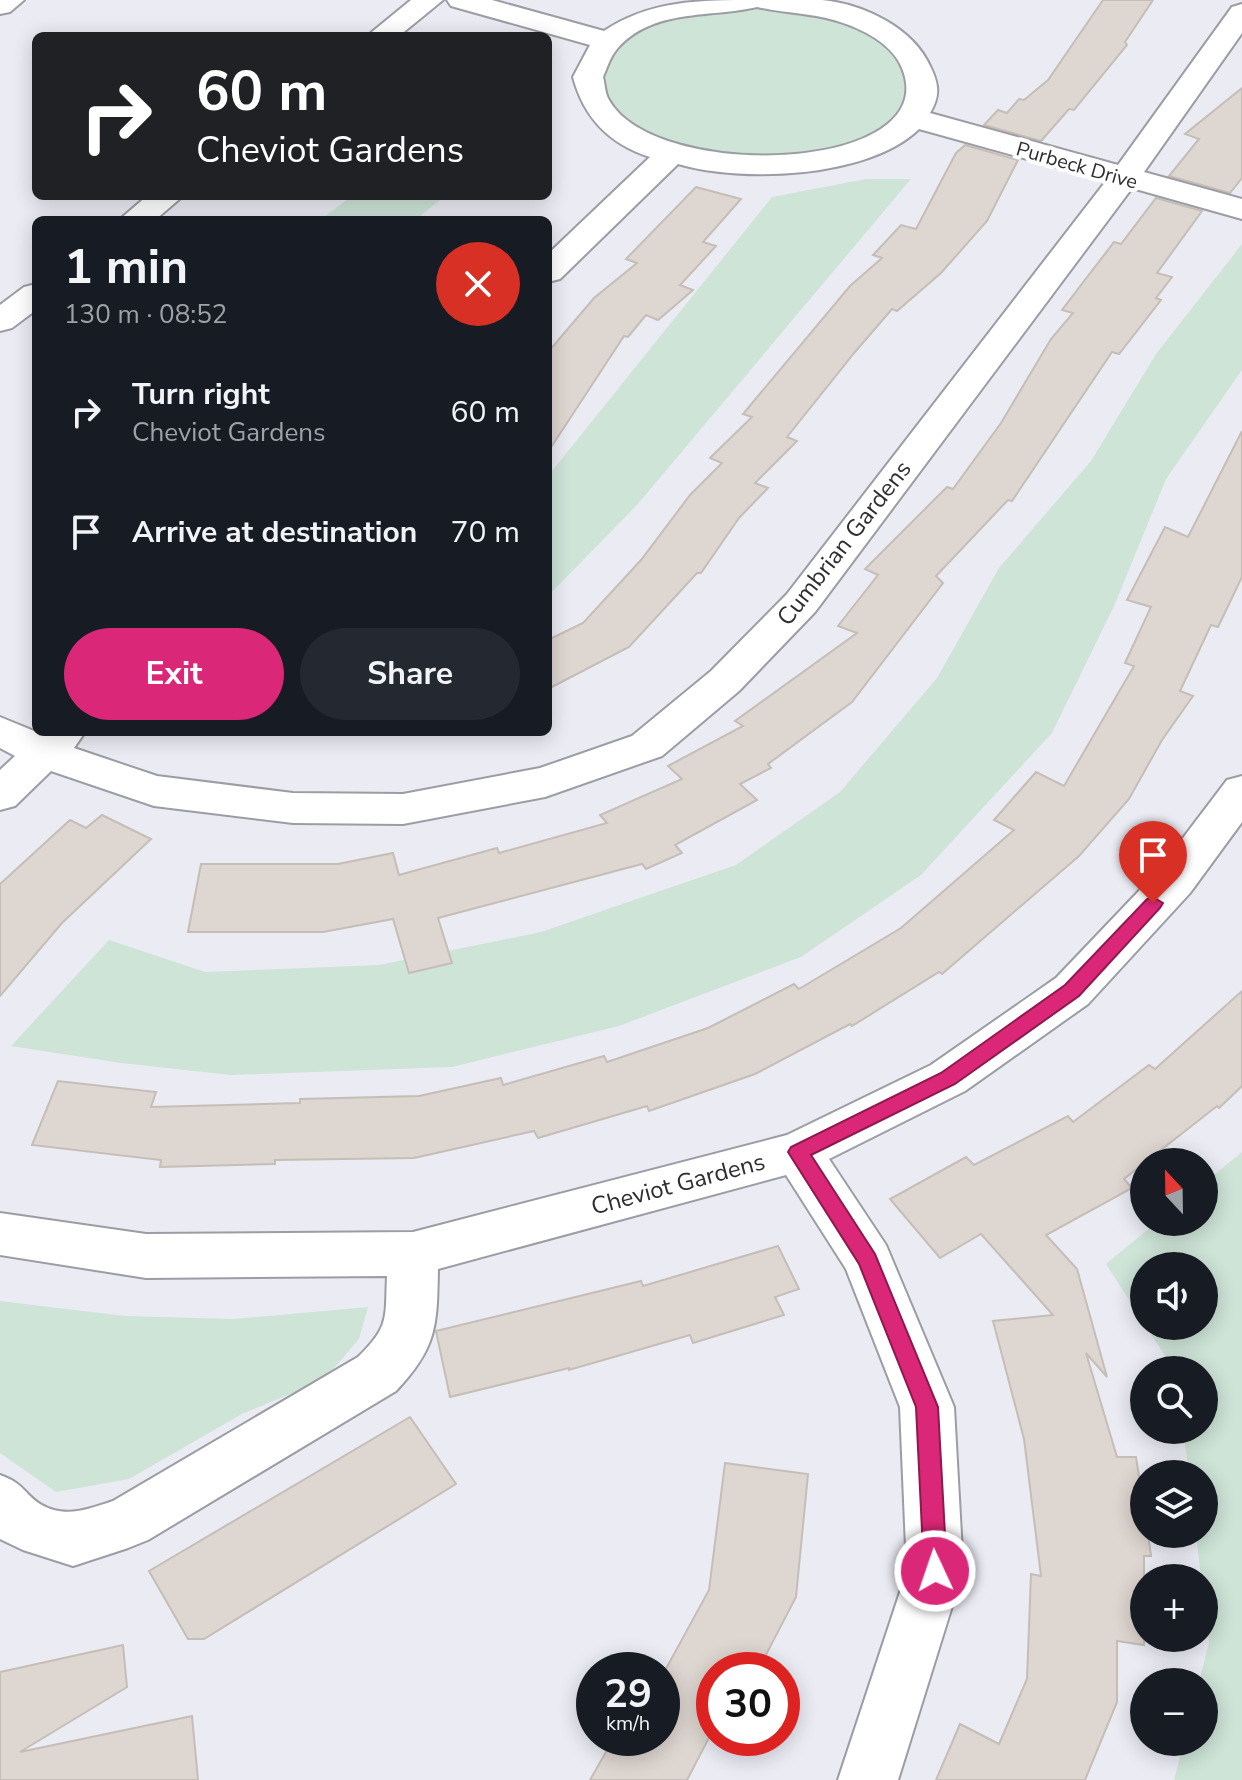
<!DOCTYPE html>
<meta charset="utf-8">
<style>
body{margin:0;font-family:"Nunito Sans",sans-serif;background:#242831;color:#f1f3f6;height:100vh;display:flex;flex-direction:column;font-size:30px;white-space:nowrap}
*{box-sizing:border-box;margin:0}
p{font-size:26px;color:#9ea1a6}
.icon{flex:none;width:44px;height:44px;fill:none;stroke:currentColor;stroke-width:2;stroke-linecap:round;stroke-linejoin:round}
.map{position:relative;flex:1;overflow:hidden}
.drawer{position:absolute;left:32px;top:216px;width:520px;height:520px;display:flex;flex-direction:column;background:#171b24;border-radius:12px;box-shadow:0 4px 20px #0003}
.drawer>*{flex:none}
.banner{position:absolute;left:32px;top:32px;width:520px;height:168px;border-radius:12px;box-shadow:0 4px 20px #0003;background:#202124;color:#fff;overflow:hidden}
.needle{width:52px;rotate:338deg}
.fabs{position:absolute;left:1130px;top:1148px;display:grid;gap:16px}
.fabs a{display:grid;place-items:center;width:88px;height:88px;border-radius:50%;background:#171b24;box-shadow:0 4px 20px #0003;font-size:40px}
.speed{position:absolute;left:576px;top:1652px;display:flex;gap:16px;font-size:40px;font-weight:700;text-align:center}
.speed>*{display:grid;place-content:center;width:104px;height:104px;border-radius:50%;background:#171b24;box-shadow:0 4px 20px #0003;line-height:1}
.speed small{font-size:20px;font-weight:400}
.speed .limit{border:12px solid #d22;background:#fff;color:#111}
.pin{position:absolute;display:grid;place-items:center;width:68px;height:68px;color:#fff;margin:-82px -34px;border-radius:50% 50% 50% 0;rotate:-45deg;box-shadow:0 0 8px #0007}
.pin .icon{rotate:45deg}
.me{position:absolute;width:88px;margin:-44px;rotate:357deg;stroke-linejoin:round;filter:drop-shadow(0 0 6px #0008)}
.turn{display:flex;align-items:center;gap:28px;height:168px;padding:0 32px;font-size:36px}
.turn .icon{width:104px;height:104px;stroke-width:2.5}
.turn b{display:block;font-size:56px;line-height:68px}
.round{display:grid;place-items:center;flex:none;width:84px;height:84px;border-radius:42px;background:#242831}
.summary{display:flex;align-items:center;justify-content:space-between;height:136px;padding:0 32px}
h1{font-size:48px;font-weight:700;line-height:60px}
.button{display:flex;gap:16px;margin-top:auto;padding:16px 32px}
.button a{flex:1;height:92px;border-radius:48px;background:#db2777;color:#fff;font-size:32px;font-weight:700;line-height:92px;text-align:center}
.button a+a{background:#242831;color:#f1f3f6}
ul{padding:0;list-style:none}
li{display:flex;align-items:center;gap:24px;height:120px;padding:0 32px}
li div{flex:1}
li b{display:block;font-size:30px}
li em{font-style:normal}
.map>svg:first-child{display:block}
.green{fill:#cee4d7}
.building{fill:#ded6d0;stroke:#c5beb7;stroke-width:2}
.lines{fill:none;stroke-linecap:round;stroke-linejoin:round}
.minor-casing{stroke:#9c9ca4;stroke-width:4}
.minor{fill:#fff;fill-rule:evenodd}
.route{fill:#db2777;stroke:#8e194d;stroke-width:2}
.labels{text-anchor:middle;stroke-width:8;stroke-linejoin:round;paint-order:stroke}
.far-street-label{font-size:20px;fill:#2e2e31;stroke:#fff}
.street-label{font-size:24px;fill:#2e2e31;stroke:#fff}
</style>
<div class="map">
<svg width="1242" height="1780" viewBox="0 0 1242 1780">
<rect width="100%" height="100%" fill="#ebebf4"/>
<g class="green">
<polygon points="763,0 846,14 918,62 913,118 806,165 671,154 595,105 608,41 692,5"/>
<polygon points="866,179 911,179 637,505 548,596 548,476 772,197"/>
<polygon points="352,196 445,196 415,220 320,220"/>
<polygon points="1242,244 1242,370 1166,479 1115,604 1052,733 921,875 801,957 619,1026 452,1067 231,1075 121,1063 11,1046 109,940 205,972 379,965 541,932 736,865 840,792 937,678 999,568 1091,461 1156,354"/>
<polygon points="1242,1152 1242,1780 1174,1780 1184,1742 1204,1742 1204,1682 1199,1682 1209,1643 1204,1578 1201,1578 1196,1534 1204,1534 1204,1474 1189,1474 1183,1430 1204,1430 1204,1370 1174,1370 1146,1326 1204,1326 1204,1266 1144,1266 1144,1323 1106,1264 1157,1222 1204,1222 1204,1183"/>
<polygon points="0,1301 125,1316 233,1319 368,1307 359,1339 324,1380 242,1414 129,1479 56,1492 0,1453"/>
</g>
<g class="building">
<polygon points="1103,0 1153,0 1125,42 1127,45 1074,110 1069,109 1041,141 984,125 998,110 1007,113 1019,99 1024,100 1048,80"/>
<polygon points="1242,88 1242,178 1230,193 1169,176 1199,139 1185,134"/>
<polygon points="965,145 1018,160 987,221 941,273 897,311 892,309 855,352 787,437 797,441 755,483 768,488 739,518 701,573 697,573 629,647 548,689 548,640 583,623 641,560 690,495 722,463 710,458 752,417 743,414 850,286 882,258 873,255 901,225 916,229 956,153"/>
<polygon points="696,187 741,199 703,242 716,246 680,285 693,290 658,320 646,315 628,337 624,336 548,452 548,352 594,298 637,263 626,259"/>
<polygon points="1156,198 1202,211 1157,273 1172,277 1156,298 1161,300 1119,354 1112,352 1012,501 1008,500 936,576 943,583 852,702 768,764 771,768 740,784 757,800 675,845 682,853 646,869 642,864 438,918 452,963 409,973 393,919 323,932 188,932 201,864 338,864 393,853 399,875 497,848 499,853 607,823 600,815 682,779 668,766 743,726 735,721 857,633 838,626 878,575 865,569 947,487 953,489 1001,423 1051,339 1073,313 1062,310 1114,242 1121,244"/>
<polygon points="1242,431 1242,577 1218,627 1211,625 1180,691 1193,696 1162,740 1129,799 1079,856 942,974 939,972 852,1026 850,1024 755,1074 649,1111 647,1106 538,1138 534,1131 414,1158 275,1160 275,1164 160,1167 161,1160 32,1145 58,1081 156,1092 151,1107 300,1103 300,1099 419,1096 501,1078 503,1085 604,1056 607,1062 708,1028 794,984 799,989 901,928 1014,830 994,820 1036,772 1064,786 1134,666 1125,663 1151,607 1127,600 1165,527 1188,537"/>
<polygon points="102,815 151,839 62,923 0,996 0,884 70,820 86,828"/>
<polygon points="1242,991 1242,1086 1219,1108 1217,1106 1124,1179 1132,1188 1046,1235 1077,1269 1107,1377 1086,1353 1117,1457 1136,1457 1144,1509 1144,1534 1148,1534 1151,1556 1144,1556 1144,1645 1117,1641 1117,1702 1085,1780 936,1780 960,1724 999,1744 1027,1679 1031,1574 1041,1576 1024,1439 993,1321 1053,1315 981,1234 940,1258 890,1199 966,1157 974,1165 1068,1116 1073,1122 1149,1065 1155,1069"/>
<polygon points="778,1246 799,1289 775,1297 784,1315 693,1343 690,1335 569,1370 569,1368 450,1397 436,1331 641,1281 643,1286"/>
<polygon points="410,1417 456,1484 204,1639 188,1639 149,1571"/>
<polygon points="725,1463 808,1474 796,1597 758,1670 714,1670 714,1728 687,1780 590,1780 614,1738 662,1738 662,1676 709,1590"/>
<polygon points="123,1645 127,1687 20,1752 192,1716 198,1780 0,1780 0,1672"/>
</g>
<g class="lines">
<g class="minor-casing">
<g id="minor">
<polygon points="0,0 24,0 10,12 0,14"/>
<polygon points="411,0 443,0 399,36 367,36"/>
<path d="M 447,0 L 492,0 L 604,31 C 650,0 701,0 755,0 C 777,0 800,0 822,0 C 864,4 914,28 931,68 C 939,85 940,96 930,113 L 1118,165 L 1232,7 L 1242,4 L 1242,33 L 1144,172 L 1242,199 L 1242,219 L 1132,188 L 815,612 L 739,691 L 662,756 L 545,797 L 403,824 L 293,823 L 154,806 L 51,771 L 15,806 L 0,810 L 0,770 L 15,756 L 0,748 L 0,717 L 39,733 L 81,732 L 83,735 L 74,748 L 157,776 L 293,793 L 403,794 L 540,768 L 632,736 L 711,671 L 787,594 L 1106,181 L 919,129 C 869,178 742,183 678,164 L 560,279 L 548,282 L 548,254 L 650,157 C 609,144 584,118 573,77 L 590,45 L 451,6 ZM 757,7 C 787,14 817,13 846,24 C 868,32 893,46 902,68 C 945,173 656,183 609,100 C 605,94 605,84 603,77 C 607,68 610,57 617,49 C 652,8 711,18 757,7 Z"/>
<polygon points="147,196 183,196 155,220 119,220"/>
<polygon points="36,284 36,310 12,328 0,331 0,305 24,287"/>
<path d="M 1242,776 L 1242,822 L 1190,893 L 1088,1004 L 965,1091 L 829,1159 L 886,1245 L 954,1407 L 963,1571 L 898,1780 L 838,1780 L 907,1571 L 900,1407 L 846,1269 L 786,1175 L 438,1269 C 437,1326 437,1348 396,1391 L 148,1540 L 128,1548 L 73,1566 L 23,1550 L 0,1539 L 0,1475 C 25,1484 23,1493 40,1504 C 65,1519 88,1509 113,1501 L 358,1357 C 390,1326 385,1318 387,1276 L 146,1278 L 0,1255 L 0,1213 L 146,1234 L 413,1232 L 787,1135 L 931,1065 L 1056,978 L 1158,871 L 1227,780 Z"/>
</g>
</g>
<use href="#minor" class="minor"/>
</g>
<polygon class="route" points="1153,897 1163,903 1160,908 1079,996 955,1084 811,1155 875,1254 938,1407 947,1571 944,1579 935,1582 927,1579 924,1571 916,1407 859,1264 788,1152 791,1147 941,1073 1065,985 1147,899"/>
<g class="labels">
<g class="far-street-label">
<text transform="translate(1077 165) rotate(16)" y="7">Purbeck Drive</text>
</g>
<g class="street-label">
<text transform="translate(844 543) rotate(-52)" y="8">Cumbrian Gardens</text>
<text transform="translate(678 1184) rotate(-15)" y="8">Cheviot Gardens</text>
</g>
</g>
</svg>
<div class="fabs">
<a><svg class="needle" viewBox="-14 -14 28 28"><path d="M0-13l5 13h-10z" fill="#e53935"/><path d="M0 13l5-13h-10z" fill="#9ea1a6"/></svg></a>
<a><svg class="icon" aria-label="sound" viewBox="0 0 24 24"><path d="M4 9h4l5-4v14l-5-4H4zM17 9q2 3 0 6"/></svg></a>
<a><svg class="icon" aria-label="search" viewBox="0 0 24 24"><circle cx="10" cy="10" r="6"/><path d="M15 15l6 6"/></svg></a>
<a><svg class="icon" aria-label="layers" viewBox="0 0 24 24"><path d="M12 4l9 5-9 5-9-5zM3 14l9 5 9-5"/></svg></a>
<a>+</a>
<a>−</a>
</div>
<div class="speed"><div>29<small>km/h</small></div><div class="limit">30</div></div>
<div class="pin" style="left:1153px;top:903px;background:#d93025"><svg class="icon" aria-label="arrive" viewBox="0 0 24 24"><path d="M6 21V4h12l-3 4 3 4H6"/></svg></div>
<svg class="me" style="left:935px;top:1571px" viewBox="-20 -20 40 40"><circle r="17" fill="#db2777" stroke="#fff" stroke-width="3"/><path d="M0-11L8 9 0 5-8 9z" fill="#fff"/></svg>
<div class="banner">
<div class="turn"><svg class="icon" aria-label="right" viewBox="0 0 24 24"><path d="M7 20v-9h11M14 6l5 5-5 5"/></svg><div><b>60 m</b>Cheviot Gardens</div></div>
</div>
<section class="drawer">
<div class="summary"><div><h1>1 min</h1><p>130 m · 08:52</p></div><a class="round" style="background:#d93025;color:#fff"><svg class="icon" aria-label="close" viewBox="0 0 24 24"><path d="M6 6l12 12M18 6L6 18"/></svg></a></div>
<ul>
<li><svg class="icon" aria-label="right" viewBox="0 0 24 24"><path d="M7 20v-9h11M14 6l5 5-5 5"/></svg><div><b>Turn right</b><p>Cheviot Gardens</p></div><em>60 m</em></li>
<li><svg class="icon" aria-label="arrive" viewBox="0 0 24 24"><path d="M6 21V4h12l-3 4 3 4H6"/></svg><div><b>Arrive at destination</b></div><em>70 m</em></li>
</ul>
<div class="button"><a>Exit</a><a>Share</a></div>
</section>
</div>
